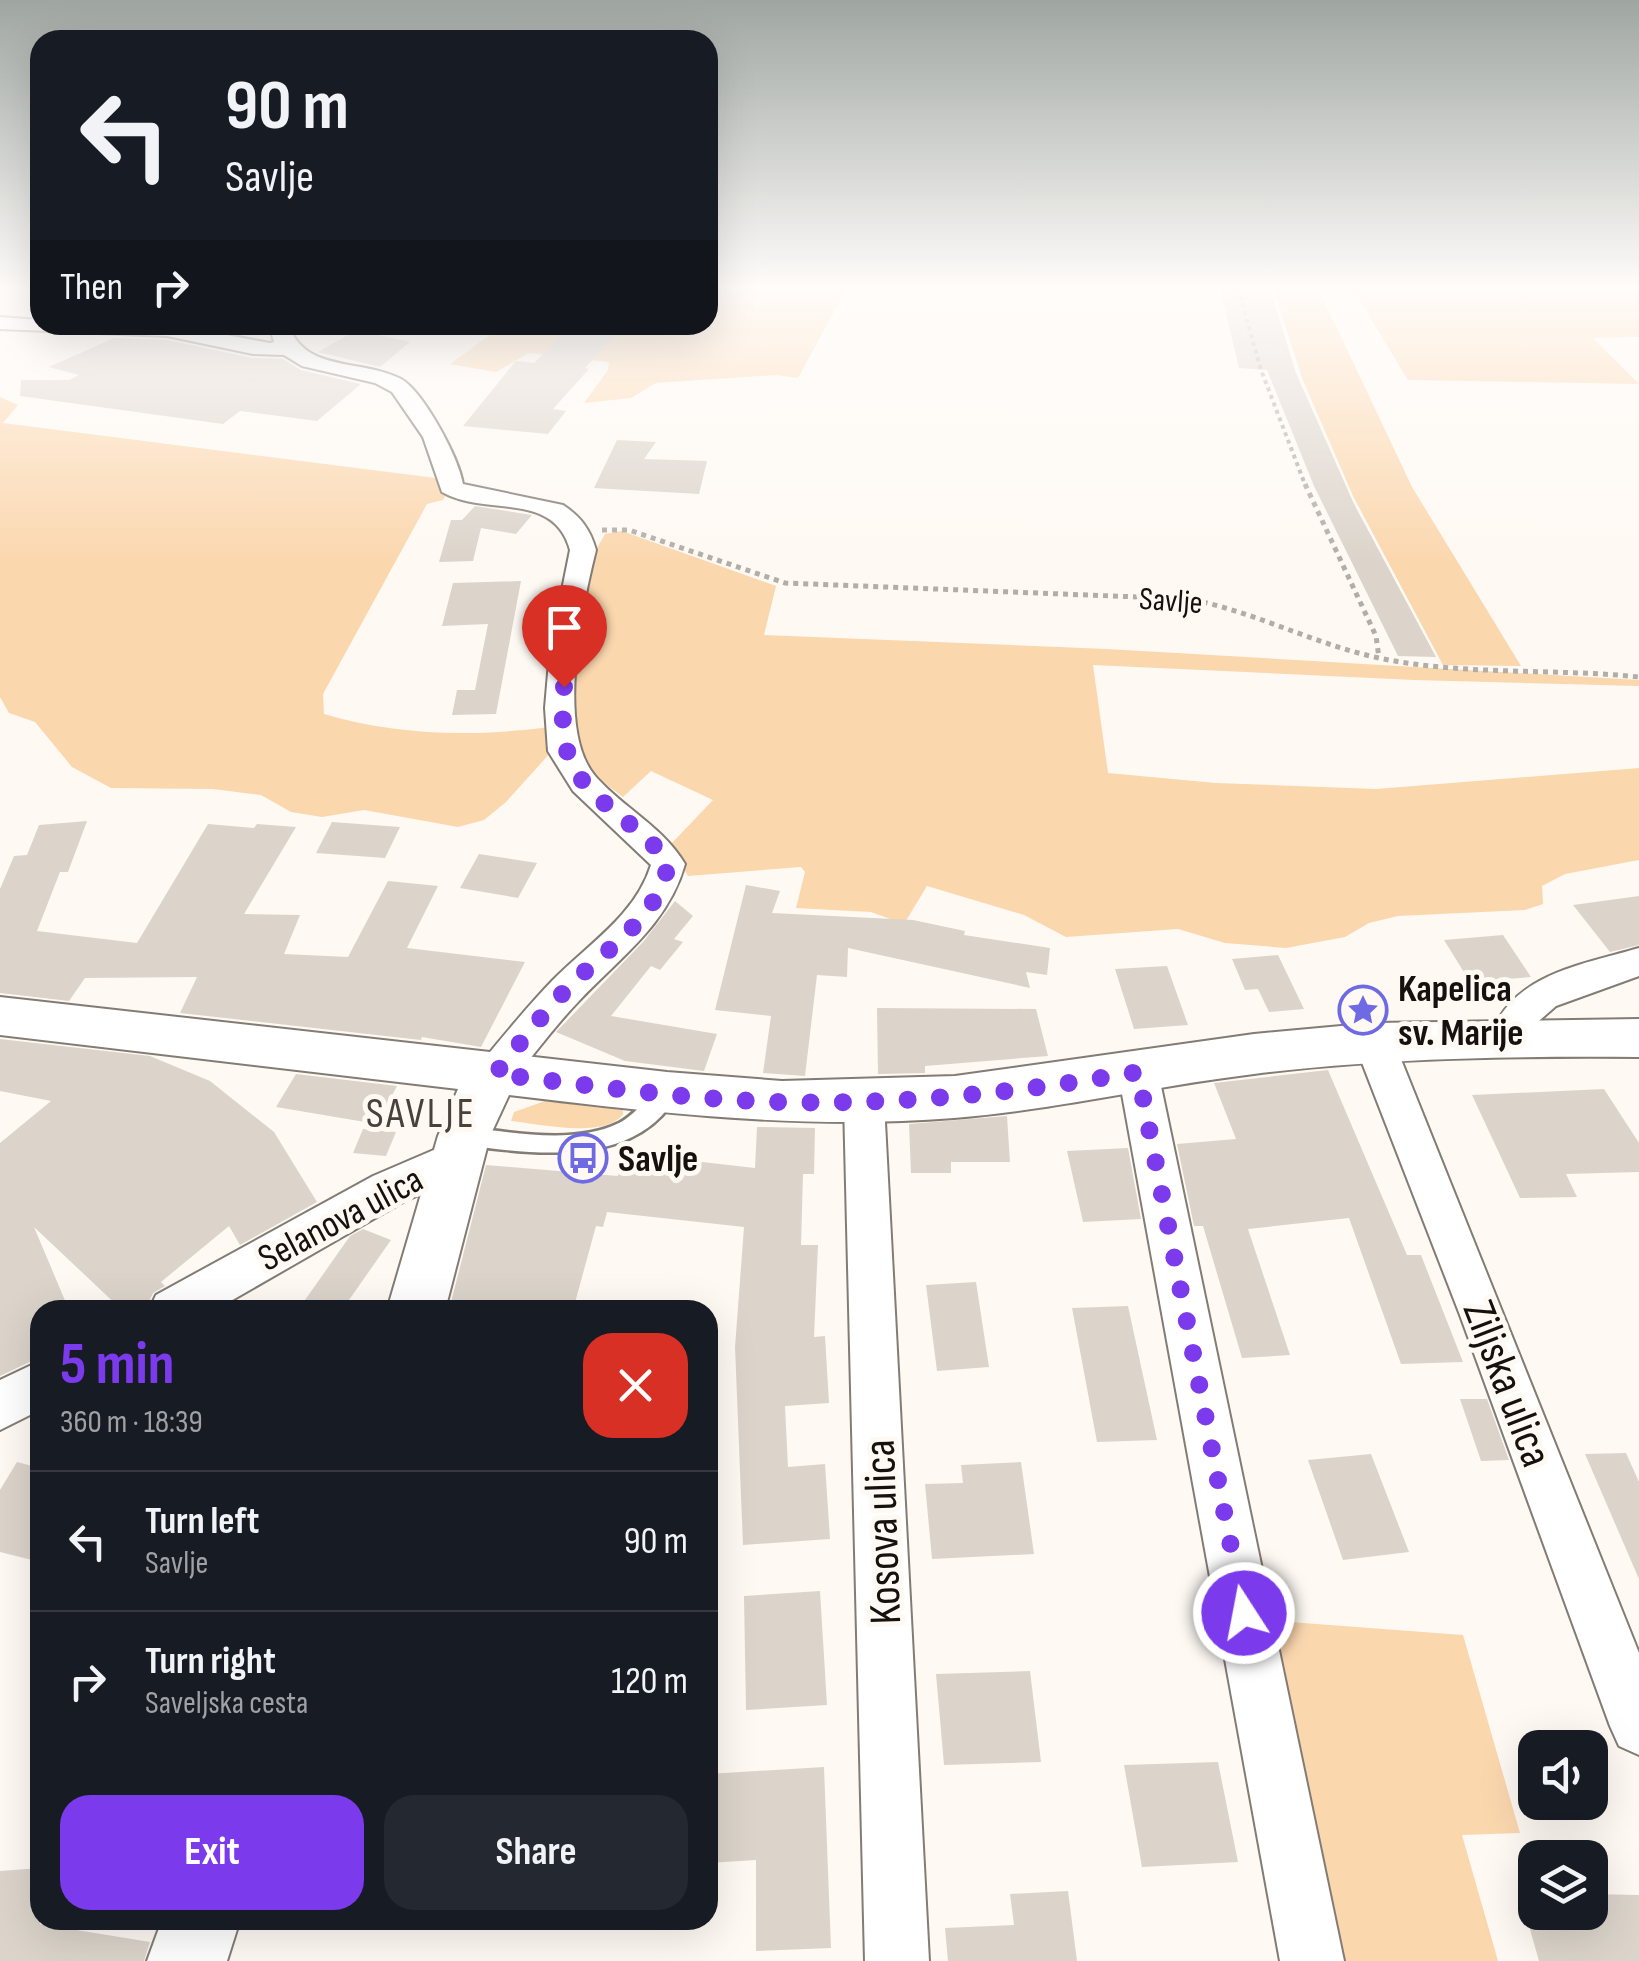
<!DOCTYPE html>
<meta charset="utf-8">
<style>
body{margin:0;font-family:"Sofia Sans Condensed",sans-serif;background:#242831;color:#f1f3f6;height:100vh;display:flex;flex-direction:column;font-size:38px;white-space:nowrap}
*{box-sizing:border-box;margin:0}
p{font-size:32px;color:#9ea1a6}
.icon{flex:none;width:55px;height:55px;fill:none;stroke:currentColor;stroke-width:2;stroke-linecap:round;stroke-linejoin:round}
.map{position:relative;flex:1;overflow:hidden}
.side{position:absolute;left:30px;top:1300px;width:688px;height:630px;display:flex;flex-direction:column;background:#171b24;border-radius:30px;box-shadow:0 10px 40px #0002}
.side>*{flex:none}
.hud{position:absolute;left:30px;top:30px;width:688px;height:305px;border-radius:30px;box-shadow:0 10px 40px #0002;background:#171b24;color:#f1f3f6;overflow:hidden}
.buttons{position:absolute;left:1518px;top:1730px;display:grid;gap:20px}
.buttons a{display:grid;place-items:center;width:90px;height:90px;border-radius:20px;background:#171b24;box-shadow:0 10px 40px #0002;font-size:50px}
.pin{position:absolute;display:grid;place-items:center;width:85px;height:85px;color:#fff;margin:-102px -42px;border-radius:50% 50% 50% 0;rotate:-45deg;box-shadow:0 0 10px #0007}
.pin .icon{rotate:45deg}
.me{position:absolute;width:110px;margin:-55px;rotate:349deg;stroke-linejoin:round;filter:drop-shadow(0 0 8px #0008)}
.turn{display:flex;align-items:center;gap:35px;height:210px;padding:0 30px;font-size:45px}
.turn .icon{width:130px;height:130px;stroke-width:2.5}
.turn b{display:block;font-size:70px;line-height:85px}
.then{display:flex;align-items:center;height:95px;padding:0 30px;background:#0003;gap:20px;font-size:38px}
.round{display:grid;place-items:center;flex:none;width:105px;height:105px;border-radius:30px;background:#242831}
.headline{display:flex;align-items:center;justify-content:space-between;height:170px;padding:0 30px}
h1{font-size:60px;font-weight:700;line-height:75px;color:#7c3aed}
.action{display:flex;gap:20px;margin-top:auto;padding:20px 30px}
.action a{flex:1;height:115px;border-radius:30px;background:#7c3aed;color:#fff;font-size:40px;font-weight:700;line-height:115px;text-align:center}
.action a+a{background:#242831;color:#f1f3f6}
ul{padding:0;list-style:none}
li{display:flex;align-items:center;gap:30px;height:140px;padding:0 30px;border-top:2px solid #363941}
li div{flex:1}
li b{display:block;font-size:38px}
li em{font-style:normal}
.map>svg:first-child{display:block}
.green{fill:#fbd7ae}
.building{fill:#dcd4cb}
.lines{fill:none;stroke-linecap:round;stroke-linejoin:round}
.service-casing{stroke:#837c74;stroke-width:5}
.minor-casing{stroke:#837c74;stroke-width:4}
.tertiary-casing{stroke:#837c74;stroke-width:4}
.path-far1{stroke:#b1ada8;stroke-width:4;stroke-dasharray:4 4;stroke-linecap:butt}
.path{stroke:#b1ada8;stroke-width:5;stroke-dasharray:5 5;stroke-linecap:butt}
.service{fill:#fff;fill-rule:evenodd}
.minor{fill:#fff;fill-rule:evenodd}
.tertiary{fill:#fff;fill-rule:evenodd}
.route{stroke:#7c3aed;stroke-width:18;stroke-dasharray:0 32.4}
.labels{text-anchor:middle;stroke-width:10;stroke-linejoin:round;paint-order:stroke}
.far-street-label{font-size:32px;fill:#14110e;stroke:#fef9f3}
.poi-label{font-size:38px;font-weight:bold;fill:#14110e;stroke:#fef9f3;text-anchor:start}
.street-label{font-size:38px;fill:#14110e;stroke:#fef9f3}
.quarter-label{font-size:42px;letter-spacing:2.5px;fill:#49423b;stroke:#fef9f3}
.near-street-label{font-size:45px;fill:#14110e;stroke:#fef9f3}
</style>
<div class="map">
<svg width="1639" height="1961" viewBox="0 0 1639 1961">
<rect width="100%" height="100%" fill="#fef9f3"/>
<g class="green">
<polygon points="708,288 847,288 798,378 777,375 656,383 631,398 584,403 608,370 609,362 529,353 496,372 450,364 501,327 498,325 708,325"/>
<polygon points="1273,288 1318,288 1412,487 1521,666 1443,665 1353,496 1302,378"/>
<polygon points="1352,288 1639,288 1639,337 1593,338 1639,384 1408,380"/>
<path d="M 0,397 L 18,405 L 3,423 L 436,478 L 447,493 L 443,500 L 427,504 L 323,694 L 324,714 C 399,736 473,737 550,727 L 552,751 L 506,802 L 484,820 L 458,827 L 364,810 L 322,817 L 291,812 L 261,795 L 213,789 L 111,788 L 72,767 L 35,722 L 9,713 L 0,697 Z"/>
<polygon points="622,531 776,586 764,635 1107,649 1639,680 1639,686 1414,680 1093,665 1108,773 1216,783 1376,789 1639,768 1639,860 1565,874 1542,886 1543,904 1525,910 1398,916 1369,923 1345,937 1286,948 1225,943 1178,929 1066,937 1024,915 927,886 904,924 871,912 796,908 805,872 801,867 688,876 670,845 713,800 651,771 623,797 583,767 568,724 587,565 605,534"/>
<path d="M 545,1101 L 623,1110 L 623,1114 C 606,1139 539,1124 511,1121 L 514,1112 Z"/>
<polygon points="1264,1620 1463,1635 1520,1833 1462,1835 1498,1961 1329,1961"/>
</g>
<g class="building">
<polygon points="1220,288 1270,288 1296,373 1354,504 1436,657 1398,656 1314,486 1267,370 1239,368"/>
<polygon points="572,325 626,325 585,368 589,369 553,409 566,411 548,434 463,426 516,361 534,363"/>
<polygon points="357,330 410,342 380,367 318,352"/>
<polygon points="114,338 167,340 252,358 283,359 301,370 361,384 317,421 240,411 223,424 20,396 21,380 69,380 79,375 49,367"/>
<polygon points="617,440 656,442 644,459 707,461 699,494 594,488"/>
<polygon points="475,506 532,515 516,534 481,528 473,561 439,562 451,520 462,520"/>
<polygon points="521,581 496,714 452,715 457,690 475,690 488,624 442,626 453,583"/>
<polygon points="87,821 68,872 60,872 37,931 137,943 208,824 254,828 257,824 296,827 244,914 300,915 284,954 348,957 388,881 438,886 407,948 525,962 481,1047 422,1037 421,1040 180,1013 197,977 85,978 69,1001 0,993 0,889 14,856 27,855 39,825"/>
<polygon points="332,822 400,827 385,858 316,853"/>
<polygon points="479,854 537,863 518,898 460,888"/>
<polygon points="746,885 780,891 772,913 913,920 965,931 964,935 1050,948 1047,975 1026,972 1030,988 848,948 847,977 817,975 805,1076 763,1073 771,1016 715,1010"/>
<polygon points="1639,896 1639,945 1610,952 1573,905"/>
<polygon points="675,901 693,916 674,939 683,942 660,970 651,966 611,1016 717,1034 704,1071 625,1061 556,1032 643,942"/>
<polygon points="1503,935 1531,977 1470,982 1444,940"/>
<polygon points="1278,955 1304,1009 1269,1012 1258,989 1245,990 1232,959"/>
<polygon points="1167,966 1188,1025 1134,1029 1115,969"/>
<polygon points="877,1008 1036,1009 1048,1056 925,1066 925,1073 878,1074"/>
<polygon points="0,1039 150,1056 210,1081 274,1132 317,1202 240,1245 229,1226 161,1282 165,1286 153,1293 145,1310 122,1310 34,1227 69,1310 40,1310 40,1357 0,1376 0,1143 51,1101 0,1091"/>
<polygon points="1328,1070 1407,1255 1421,1255 1463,1362 1401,1364 1349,1218 1248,1229 1290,1355 1242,1358 1203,1226 1194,1226 1177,1144 1236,1139 1214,1083"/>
<polygon points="296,1074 397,1086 377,1124 276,1107"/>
<polygon points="1604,1089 1639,1143 1639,1172 1566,1174 1577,1197 1520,1198 1472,1095"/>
<polygon points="1007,1116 1010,1162 951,1162 951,1173 911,1173 909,1124"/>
<polygon points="757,1127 815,1128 814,1174 803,1174 801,1245 818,1245 814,1337 825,1336 829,1403 785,1406 788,1467 825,1464 830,1539 743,1545 735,1347 744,1227 607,1212 603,1227 596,1226 573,1310 449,1310 486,1165 618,1176 623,1153 755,1168"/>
<polygon points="363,1129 396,1132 386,1156 353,1153"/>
<polygon points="1128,1148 1141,1219 1083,1222 1067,1151"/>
<polygon points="363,1229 391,1240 342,1310 298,1310 350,1236"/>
<polygon points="976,1282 989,1367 937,1371 926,1285"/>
<polygon points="1128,1306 1157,1440 1097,1442 1072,1308"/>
<polygon points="1460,1399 1487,1399 1509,1460 1481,1461"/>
<polygon points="1626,1453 1639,1482 1639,1579 1585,1454"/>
<polygon points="1371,1454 1409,1552 1343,1560 1308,1460"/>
<polygon points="17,1462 40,1468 40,1562 0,1552 0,1490"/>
<polygon points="1021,1462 1034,1554 932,1559 925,1484 963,1483 961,1465"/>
<polygon points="820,1591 827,1705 746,1710 744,1596"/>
<polygon points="1030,1671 1041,1762 944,1765 936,1674"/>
<polygon points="1218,1762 1238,1862 1142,1867 1124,1765"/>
<polygon points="824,1767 831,1948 756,1951 756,1860 708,1863 708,1774"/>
<polygon points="40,1868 40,1924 150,1942 144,1961 0,1961 0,1871"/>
<polygon points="1068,1891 1077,1961 948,1961 945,1928 1014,1925 1010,1894"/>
<polygon points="1590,1894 1639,1895 1639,1961 1539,1961 1525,1912 1590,1912"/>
</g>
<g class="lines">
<g class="service-casing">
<path id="service" d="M 667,1084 L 675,1087 L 678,1093 C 637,1169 535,1154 464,1145 L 456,1143 L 453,1136 L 456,1129 L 464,1127 C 512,1132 574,1145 619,1123 C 638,1114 650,1090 667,1084 Z"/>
</g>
<g class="minor-casing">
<g id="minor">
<path d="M 0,317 L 40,320 L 40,325 L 173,325 L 270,343 L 274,342 L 269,325 L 289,325 C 304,373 364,359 401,379 C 423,391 459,458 463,484 L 563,505 C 581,517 590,529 596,550 C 582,606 555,731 596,777 C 625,809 663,827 685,864 C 668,925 619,958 578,1002 C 553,1028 532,1057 509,1085 L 495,1090 L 481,1085 L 475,1074 L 481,1063 C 504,1035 527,1007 552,981 C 588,944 635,916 651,865 L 573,791 L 548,751 L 545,708 L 550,650 L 570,550 C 554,490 485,517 442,492 L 423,437 L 392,392 L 375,383 L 302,366 L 284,355 L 253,354 L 167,336 L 0,329 Z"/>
<path d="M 1639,948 L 1639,976 L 1556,1006 L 1532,1027 L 1523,1048 L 1509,1052 L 1495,1048 L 1490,1037 C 1512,974 1581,965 1639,948 Z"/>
<polygon points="1374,1027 1388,1031 1394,1042 1639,1653 1639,1755 1619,1746 1610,1726 1460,1315 1354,1042 1360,1031"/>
<polygon points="1138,1056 1152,1061 1158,1072 1344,1961 1280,1961 1118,1072 1124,1061"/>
<polygon points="864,1086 878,1091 884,1103 929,1961 865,1961 844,1103 850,1091"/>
<polygon points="457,1140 472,1145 478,1158 472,1171 403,1202 215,1310 149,1310 156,1295 373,1176"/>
<polygon points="40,1361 40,1410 0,1430 0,1380"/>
</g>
</g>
<g class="tertiary-casing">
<g id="tertiary">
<path d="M 0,997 L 667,1072 L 782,1081 L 955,1076 L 1254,1034 L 1374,1023 L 1639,1019 L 1639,1057 C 1510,1056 1382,1058 1254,1074 C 1154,1086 1054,1110 954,1118 C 804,1130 657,1113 509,1095 L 490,1136 L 445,1310 L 387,1310 L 438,1136 L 458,1089 L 0,1035 Z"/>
<polygon points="162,1920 240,1920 227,1961 147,1961"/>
</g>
</g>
<polyline class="path-far1" points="1238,288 1261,370 1306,487"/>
<g class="path">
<polyline points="1305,484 1376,636 1379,658"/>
<path d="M 602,530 L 629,530 L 785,583 L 1188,599 C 1254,611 1313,644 1379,658 C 1464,676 1553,668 1639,677"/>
</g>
<use href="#service" class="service"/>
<use href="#minor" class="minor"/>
<use href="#tertiary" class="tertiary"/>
</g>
<linearGradient id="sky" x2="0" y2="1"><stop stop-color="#9fa6a2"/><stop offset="0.51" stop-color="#fffcfa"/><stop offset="1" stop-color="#fffcfa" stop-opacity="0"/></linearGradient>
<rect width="1639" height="563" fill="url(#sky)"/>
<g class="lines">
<path class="route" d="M 564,687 C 558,762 573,779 631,825 C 646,838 658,847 668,864 C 659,917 608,947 572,984 C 544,1011 520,1044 495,1074 C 591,1085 687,1100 783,1102 C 903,1105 1020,1092 1138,1072 L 1244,1613"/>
</g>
<defs>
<g id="sight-ring" transform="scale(2.5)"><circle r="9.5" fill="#fef9f3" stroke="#6e6ae4" stroke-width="1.5"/><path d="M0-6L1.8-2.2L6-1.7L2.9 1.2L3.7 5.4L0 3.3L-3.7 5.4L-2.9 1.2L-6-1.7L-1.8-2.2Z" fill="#6e6ae4"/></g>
<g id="bus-ring" transform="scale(2.5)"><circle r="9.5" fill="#fef9f3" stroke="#6e6ae4" stroke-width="1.5"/><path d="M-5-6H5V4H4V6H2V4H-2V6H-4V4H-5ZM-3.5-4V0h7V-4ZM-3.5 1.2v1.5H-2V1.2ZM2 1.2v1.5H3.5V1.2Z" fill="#6e6ae4"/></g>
</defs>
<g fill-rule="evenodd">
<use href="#sight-ring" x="1363" y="1010"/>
<use href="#bus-ring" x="583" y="1158"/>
</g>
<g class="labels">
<g class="far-street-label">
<text transform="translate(1171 600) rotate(4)" y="11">Savlje</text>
</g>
<g class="poi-label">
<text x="1398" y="1001">Kapelica<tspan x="1398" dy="44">sv. Marije</tspan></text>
<text x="618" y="1171">Savlje</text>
</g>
<g class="street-label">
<text transform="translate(340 1218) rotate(-28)" y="13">Selanova ulica</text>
</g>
<g class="quarter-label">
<text x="421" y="1127">SAVLJE</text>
</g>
<g class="near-street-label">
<text transform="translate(1509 1383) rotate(69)" y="16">Ziljska ulica</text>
<text transform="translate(881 1532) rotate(-92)" y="16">Kosova ulica</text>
</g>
</g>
</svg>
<div class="buttons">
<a><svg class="icon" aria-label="sound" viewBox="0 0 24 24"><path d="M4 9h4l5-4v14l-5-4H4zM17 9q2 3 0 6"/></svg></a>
<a><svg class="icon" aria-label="layers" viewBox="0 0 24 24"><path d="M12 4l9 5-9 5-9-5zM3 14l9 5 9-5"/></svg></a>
</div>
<div class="pin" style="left:564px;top:687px;background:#d93025"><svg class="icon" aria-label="arrive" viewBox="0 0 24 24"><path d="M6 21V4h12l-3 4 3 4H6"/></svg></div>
<svg class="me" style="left:1244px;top:1613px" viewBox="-20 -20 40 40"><circle r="17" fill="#7c3aed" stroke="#fff" stroke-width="3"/><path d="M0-11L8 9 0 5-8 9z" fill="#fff"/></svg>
<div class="hud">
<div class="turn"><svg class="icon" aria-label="left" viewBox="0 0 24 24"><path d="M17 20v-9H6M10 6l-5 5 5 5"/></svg><div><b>90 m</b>Savlje</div></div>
<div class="then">Then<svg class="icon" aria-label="right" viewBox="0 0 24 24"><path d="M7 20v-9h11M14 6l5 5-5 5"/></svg></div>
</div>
<section class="side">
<div class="headline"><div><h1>5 min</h1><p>360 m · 18:39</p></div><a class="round" style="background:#d93025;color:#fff"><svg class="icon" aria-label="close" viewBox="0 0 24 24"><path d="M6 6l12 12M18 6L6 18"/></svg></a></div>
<ul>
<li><svg class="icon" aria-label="left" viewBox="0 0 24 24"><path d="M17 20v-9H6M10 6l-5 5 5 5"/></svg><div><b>Turn left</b><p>Savlje</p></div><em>90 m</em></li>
<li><svg class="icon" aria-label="right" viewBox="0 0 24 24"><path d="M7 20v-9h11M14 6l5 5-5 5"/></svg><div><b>Turn right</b><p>Saveljska cesta</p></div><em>120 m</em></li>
</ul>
<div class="action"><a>Exit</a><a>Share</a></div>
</section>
</div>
